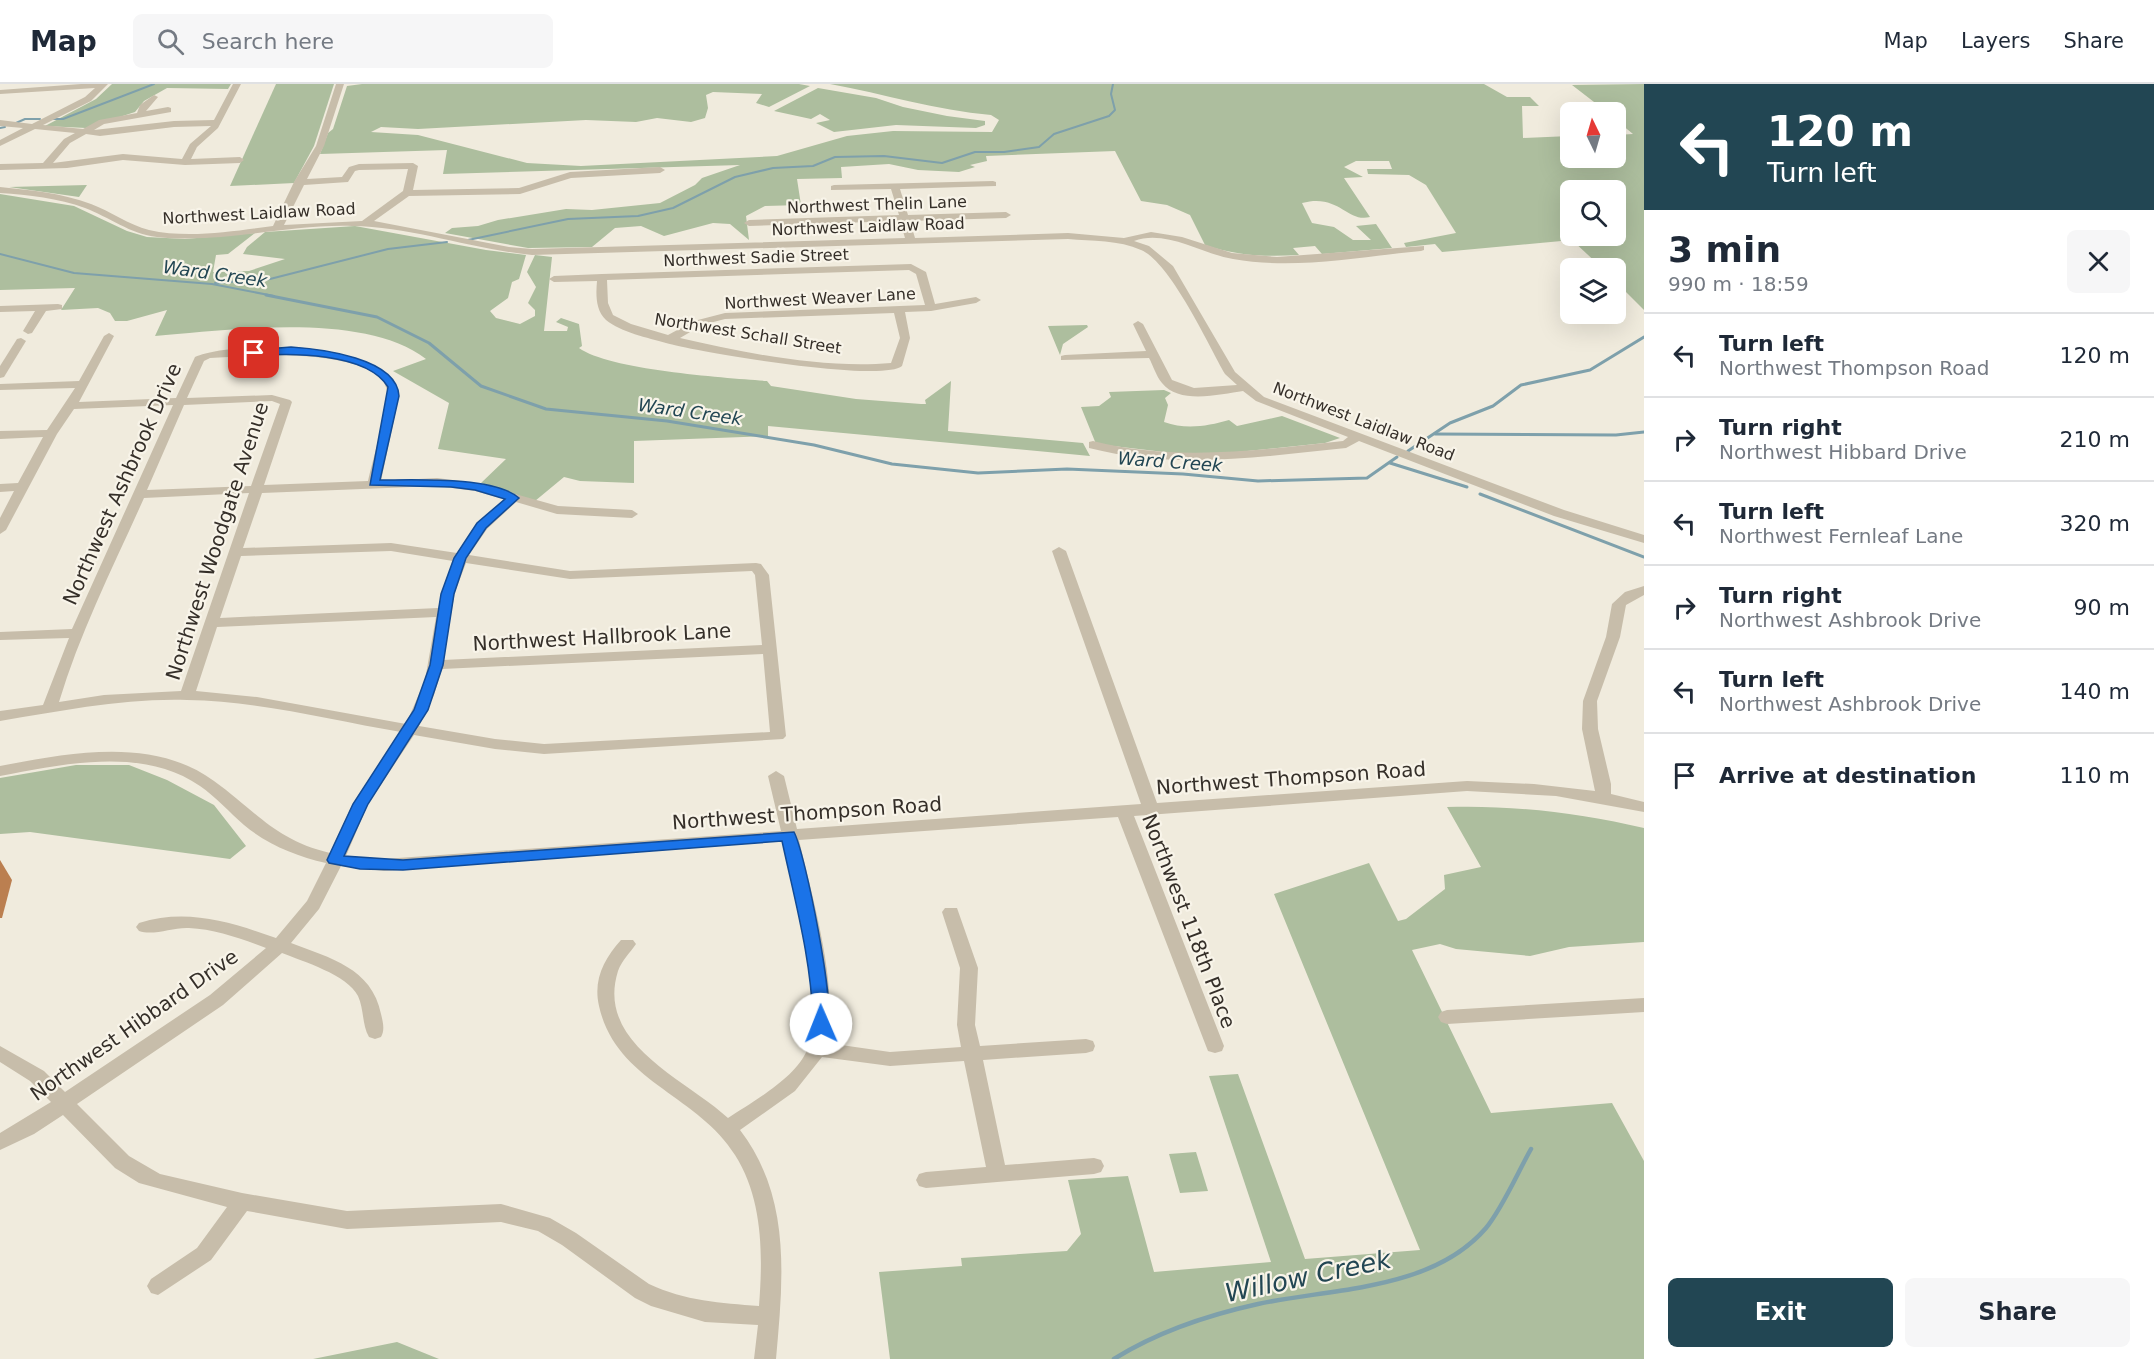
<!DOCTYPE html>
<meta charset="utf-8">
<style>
body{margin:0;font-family:"DejaVu Sans",sans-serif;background:#f6f6f7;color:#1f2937;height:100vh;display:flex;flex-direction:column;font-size:22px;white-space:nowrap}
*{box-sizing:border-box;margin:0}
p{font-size:20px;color:#747a83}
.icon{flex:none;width:33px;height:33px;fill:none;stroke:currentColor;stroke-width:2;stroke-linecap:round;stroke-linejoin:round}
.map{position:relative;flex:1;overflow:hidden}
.side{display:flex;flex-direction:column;background:#fff;width:510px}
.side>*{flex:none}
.guide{background:#224653;color:#fff;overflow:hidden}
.needle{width:39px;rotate:355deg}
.controls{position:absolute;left:1560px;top:18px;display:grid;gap:12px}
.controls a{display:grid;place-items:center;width:66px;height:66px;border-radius:9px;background:#fff;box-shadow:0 6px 24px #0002;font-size:30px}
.pin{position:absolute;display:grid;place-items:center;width:51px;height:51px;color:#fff;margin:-26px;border-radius:12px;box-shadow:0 3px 9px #0006}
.me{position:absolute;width:66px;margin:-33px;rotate:359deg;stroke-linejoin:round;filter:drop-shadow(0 0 4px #0008)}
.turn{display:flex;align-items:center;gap:21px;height:126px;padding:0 24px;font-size:27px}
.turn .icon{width:78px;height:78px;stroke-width:2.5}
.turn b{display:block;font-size:42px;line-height:51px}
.round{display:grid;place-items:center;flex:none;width:63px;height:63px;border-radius:9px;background:#f6f6f7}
.headline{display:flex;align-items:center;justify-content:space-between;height:102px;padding:0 24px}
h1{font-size:36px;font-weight:800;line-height:45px}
.action{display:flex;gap:12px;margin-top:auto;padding:12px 24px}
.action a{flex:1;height:69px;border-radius:9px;background:#224653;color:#fff;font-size:24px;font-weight:800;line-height:69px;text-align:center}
.action a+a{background:#f6f6f7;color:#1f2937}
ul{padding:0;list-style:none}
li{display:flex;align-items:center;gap:18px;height:84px;padding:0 24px;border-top:2px solid #e0e1e3}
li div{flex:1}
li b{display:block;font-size:22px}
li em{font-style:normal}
header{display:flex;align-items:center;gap:36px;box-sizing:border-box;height:84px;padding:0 30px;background:#fff;border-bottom:2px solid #e0e1e3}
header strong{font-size:28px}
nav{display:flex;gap:33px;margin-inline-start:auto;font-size:21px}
.search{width:420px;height:54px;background:#f6f6f7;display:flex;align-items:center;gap:15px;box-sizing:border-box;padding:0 21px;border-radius:9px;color:#747a83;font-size:22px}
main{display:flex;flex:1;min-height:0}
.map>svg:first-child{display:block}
.green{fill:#adbe9e;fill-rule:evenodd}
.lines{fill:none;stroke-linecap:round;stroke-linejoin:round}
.stream-far2{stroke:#7ea0ab;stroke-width:2}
.stream-far1{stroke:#7ea0ab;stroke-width:3}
.stream{stroke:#7ea0ab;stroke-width:4.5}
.building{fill:#bb7f50}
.minor{fill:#c7bdaa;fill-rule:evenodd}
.route{fill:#1a73e8;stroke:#114b97;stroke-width:1.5}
.labels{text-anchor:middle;stroke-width:4.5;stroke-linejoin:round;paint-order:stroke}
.far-street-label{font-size:16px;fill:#352f29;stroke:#f8f4e9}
.far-water-label{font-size:18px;font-style:italic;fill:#224653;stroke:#f8f4e9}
.street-label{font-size:20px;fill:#352f29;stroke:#f8f4e9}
.near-water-label{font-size:26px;font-style:italic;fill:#224653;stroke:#f8f4e9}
</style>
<header>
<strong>Map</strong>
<div class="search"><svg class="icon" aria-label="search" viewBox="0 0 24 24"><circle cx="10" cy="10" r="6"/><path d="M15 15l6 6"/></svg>Search here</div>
<nav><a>Map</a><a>Layers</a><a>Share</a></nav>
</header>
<main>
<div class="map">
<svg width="1644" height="1275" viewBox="0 0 1644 1275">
<rect width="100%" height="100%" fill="#f0ebdd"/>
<g class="green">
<polygon points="112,0 231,0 228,5 167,4 144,17 135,28 86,44 45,42 96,15"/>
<polygon points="276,0 334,0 314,62 294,99 230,102"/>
<path d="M 362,0 L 799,0 L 810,2 L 769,23 L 756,19 L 762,10 L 713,8 L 706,11 L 708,24 L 705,34 L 691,38 L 657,34 L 636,38 L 586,36 L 418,45 L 381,43 L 371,48 L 418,51 L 527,79 L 581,82 L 777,72 L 847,52 L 893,47 L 992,48 L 999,36 L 991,31 C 936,26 884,10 830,0 L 1484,0 L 1507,13 L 1530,13 L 1539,22 L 1522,22 L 1523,54 L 1570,52 L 1570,74 L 1616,74 L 1616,51 L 1633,50 L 1616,36 L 1616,28 L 1607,28 L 1572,1 L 1644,0 L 1644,226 L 1616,198 L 1616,184 L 1602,184 L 1572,156 L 1442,168 L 1435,160 L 1406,163 L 1404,159 L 1456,149 L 1426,101 L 1409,91 L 1368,90 L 1367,85 L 1392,85 L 1389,77 L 1356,77 L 1344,83 L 1363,93 L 1344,94 L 1370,133 C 1347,139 1339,109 1302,119 L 1312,139 L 1334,143 L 1353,156 L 1371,156 L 1356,142 L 1376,140 L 1392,164 L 1322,170 L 1315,162 L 1293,164 L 1299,171 C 1266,173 1237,172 1205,161 L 1190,131 L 1167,121 L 1141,117 L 1115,67 L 986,72 L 987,77 L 970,81 L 975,83 L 959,88 L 918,86 L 889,80 L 841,83 L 842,94 L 797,95 L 801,121 L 765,122 L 746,132 L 749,156 L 730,140 L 713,139 L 664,152 L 641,142 L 615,144 L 592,163 L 528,164 L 445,149 L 452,144 L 478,142 L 498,136 L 566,125 L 592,126 L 660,119 L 695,101 L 702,94 L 740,81 L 443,90 L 447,66 L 320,70 L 328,49 L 333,45 L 347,2 ZM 1570,106 L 1616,106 L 1616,152 L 1570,152 Z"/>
<polygon points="818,4 876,14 903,23 947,32 985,37 985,41 976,44 896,41 834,48 816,39 830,36 820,30 811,35 774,27"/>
<polygon points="87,101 79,113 9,103"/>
<path d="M 0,110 L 74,122 L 127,147 L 147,153 L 185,155 L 255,149 L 228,170 L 216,171 L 213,188 L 249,187 L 285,175 L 243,170 L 247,163 L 265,148 L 355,142 L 486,166 L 526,171 L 519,195 L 512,198 L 508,214 L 490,227 L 496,234 L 520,240 L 535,232 L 535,226 L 528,219 L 536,203 L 527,188 L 535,171 L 552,173 L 544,247 L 567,247 L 568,243 L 556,238 L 561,234 L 579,240 L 582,262 L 579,264 C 609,286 727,294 767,297 L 771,302 L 856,315 L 921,320 L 926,320 L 925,316 L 951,297 L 948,347 L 1083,359 L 1090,372 L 768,342 L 768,352 L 634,357 L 634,399 L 580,397 L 564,393 L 535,417 L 481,399 L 506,375 L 438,365 L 449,319 L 393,287 L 426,275 C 364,227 230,246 155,252 L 167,226 L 127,237 L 115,237 L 110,229 L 98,224 L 61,226 L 75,204 L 0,206 Z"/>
<polygon points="1087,241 1088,243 1063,260 1060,271 1048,242"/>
<path d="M 1164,306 L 1171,309 L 1165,314 L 1168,321 L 1164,338 C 1186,346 1208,342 1229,336 L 1237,342 L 1282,332 L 1340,354 L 1325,359 L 1198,372 L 1096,360 L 1081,323 L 1099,322 L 1111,313 L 1109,308 Z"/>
<polygon points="76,681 129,681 167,696 214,721 246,762 230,775 30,748 0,750 0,694"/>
<path d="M 1447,723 C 1514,721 1579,729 1644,744 L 1644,858 L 1569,863 L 1530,872 L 1456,865 L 1440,860 L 1412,866 L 1491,1029 L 1612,1019 L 1644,1077 L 1644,1275 L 890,1275 L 879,1188 L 962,1182 L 961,1174 L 1067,1167 L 1081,1150 L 1068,1096 L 1128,1092 L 1154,1188 L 1271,1178 L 1209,992 L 1238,990 L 1305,1175 L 1420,1166 L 1274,810 L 1369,779 L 1398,837 L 1406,835 L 1445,805 L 1444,791 L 1481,783 Z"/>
<polygon points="1196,1068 1208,1107 1180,1109 1169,1070"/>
<polygon points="397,1258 439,1275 313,1275"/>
</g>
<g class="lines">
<g class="stream-far2">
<polyline points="52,35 63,35 154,0"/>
<polyline points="16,39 25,35 40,35"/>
<polyline points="0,44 5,43"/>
<polyline points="468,156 568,135 638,132 673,124 735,93 773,84 813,82 835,73 884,72 942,79 975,68 1004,68 1039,63 1054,50 1109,32 1115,26 1111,10 1113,0"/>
<polyline points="0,170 74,189 212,200 274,212"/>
<polyline points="215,199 270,195 388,165 447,158"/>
</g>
<g class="stream-far1">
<polyline points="266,211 377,233 429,259 481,302 546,325 667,337 814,361 892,380 978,389 1067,385 1183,390 1258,397 1367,394 1397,373"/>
<polyline points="1435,350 1616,351 1644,348"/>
<polyline points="1408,367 1450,339 1493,322 1521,301 1590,286 1644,253"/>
<polyline points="1390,379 1467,403"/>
<polyline points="1480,410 1644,473"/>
</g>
<path class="stream" d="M 1114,1275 C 1157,1248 1208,1231 1258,1220 C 1332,1204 1432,1207 1486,1144 C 1502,1125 1518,1088 1531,1065"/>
</g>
<polygon class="building" points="0,776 12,796 2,834 0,834"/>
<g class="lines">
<g class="minor">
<path d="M 81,0 L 108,0 L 91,17 L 43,41 L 83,45 L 99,36 L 137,29 L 140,21 L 154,11 L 158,13 L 146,27 L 168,23 L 171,24 L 171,28 L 104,40 L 94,46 L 174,37 L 214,36 L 233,0 L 241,0 L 218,44 L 197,63 L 191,75 L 240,73 L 244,76 L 240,79 L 185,81 L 123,76 L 67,84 L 0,86 L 0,80 L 43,79 L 64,55 L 75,49 L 35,45 L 0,62 L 0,56 L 23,44 L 0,42 L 0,36 L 32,40 L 85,13 L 95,4 L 0,10 L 0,6 ZM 211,42 L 190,60 L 182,75 L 123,70 L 53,79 L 70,59 L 86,50 L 100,52 L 174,43 Z"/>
<path d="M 336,0 L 344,0 L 324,62 L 307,95 L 342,93 L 349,83 L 359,80 L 413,79 L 418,82 L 413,106 L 519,104 L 570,88 L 660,83 L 665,86 L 660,89 L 571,94 L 520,110 L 409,112 L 374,137 L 509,163 L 532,165 L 905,154 L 900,137 L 749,142 L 744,139 L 749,136 L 899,131 L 891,105 L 831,106 L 831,102 L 834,101 L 993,97 L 996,98 L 996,102 L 900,105 L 908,131 L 1006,128 L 1011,131 L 1006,134 L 910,137 L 915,154 L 1068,149 L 1124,154 L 1151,148 L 1182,153 L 1232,169 L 1277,173 L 1424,162 L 1424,166 L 1421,167 C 1359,173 1294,186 1233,175 C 1202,170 1166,145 1134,157 L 1149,162 L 1173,182 L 1235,288 L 1264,313 L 1564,426 L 1644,451 L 1644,459 L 1554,432 L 1359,357 L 1346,364 C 1258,373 1176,386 1089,364 L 1089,358 L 1093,357 C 1176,378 1259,366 1343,357 L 1348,353 L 1256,317 L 1243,307 C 1221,310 1179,321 1162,299 C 1156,292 1153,281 1149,274 L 1061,276 L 1061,272 L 1065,271 L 1146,267 L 1133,240 L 1138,237 L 1143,240 L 1172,296 L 1194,304 L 1237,301 L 1225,290 C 1208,260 1170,178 1141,166 C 1119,156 1092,157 1068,155 L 532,171 C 471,165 413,143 352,142 C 287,140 222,160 157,153 C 130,150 109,133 85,124 C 58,114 29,111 0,109 L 0,103 C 30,106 62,109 91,120 C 110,127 129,141 149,146 C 189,155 234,147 273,142 L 294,98 L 316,62 ZM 408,85 L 403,107 L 362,137 L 284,141 L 304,101 L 348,98 L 355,87 L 359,86 Z"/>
<path d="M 911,180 L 926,188 L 935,220 L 976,213 L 981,216 L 976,219 L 931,227 L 905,228 L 910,254 L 902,282 C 882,299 697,268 666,259 C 648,254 621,248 606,236 C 595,226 596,209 597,197 L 554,198 L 549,195 L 554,192 L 602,190 ZM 909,186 L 916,190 L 925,221 L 725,229 L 694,237 L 668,251 L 631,240 L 613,231 L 608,219 L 607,196 ZM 894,229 L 900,254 L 891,279 C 824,285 745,269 680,254 L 702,241 L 725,235 Z"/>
<polygon points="58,220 62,221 62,225 46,227 32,249 28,250 23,247 35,227 0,228 0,222"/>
<path d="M 109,249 L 114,252 L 79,318 L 176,314 L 195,273 C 232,256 393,257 399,312 L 381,397 L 437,394 L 476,399 L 558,422 L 632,426 L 638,430 L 632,434 L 557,430 L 516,418 L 487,445 L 469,471 L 570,487 L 756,479 L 761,480 L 769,491 L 786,652 L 783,655 L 544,670 L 495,665 L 414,651 L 368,720 L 346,772 L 384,775 L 781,747 L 768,692 L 776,687 L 784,692 L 797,745 L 1141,720 L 1052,467 L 1059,463 L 1066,467 L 1157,719 L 1467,697 L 1534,700 L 1595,707 L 1582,645 L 1583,617 L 1606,553 L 1612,520 L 1625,508 L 1644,502 L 1644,511 L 1626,521 L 1620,553 L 1597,617 L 1598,645 L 1611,700 L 1611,710 L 1644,718 L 1644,728 L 1556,712 L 1467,707 L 1134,732 L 1224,962 L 1222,967 L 1215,969 L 1208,967 L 1206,962 L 1118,733 L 799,756 C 812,812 839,903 827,959 L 890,968 L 961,963 L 957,941 L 960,884 L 942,828 L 945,824 L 957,824 L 978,884 L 975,941 L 980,962 L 1086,955 L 1093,957 L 1095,962 L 1093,967 L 1086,969 L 983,976 L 1005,1081 L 1094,1074 L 1101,1076 L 1104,1082 L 1101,1088 L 1094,1090 L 926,1104 L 919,1102 L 916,1096 L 919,1090 L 926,1088 L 986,1083 L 964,977 L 890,982 L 822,973 L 795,1007 L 740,1046 C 792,1114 783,1196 776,1275 L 754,1275 L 758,1241 L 705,1238 L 651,1222 L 635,1214 L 562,1161 L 538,1147 L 501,1138 L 347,1145 L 247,1127 L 211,1176 L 158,1211 L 151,1209 L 147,1202 L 151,1195 L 197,1164 L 227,1123 L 139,1099 L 115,1084 L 63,1031 L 34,1050 L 0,1066 L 0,1049 L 51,1018 L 30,997 L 0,978 L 0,962 L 44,987 L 65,1008 L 210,911 L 266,864 C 242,855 215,845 189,844 C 173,843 154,852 139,847 L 136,843 L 139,839 C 187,824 230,838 276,854 L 307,817 L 326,779 C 296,772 268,761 244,741 C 229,728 216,713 200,702 C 142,662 64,680 0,692 L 0,682 C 69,669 153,652 214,697 C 257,728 275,756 330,769 L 353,719 L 401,648 C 331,636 259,617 187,616 C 125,614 61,627 0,637 L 0,627 L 43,621 L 69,554 L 0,556 L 0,548 L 72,545 L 173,321 L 74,325 L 57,350 L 6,446 L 0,450 L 0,434 L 14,407 L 0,408 L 0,400 L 18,399 L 43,353 L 0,355 L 0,347 L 47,346 L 75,304 L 0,306 L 0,300 L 79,297 L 104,252 ZM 268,271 C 295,271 380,272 387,306 C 389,320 372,379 368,397 L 264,401 L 292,318 L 290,316 L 272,311 L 187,314 L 204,277 L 210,274 ZM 272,317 L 280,320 L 251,402 L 147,406 L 184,321 ZM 437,402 L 475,407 L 504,415 L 478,439 L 457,469 L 391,459 L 243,464 L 262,409 ZM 249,409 L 181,607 L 104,611 L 59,618 C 80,548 114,481 144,414 ZM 391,467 L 453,477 L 438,524 L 220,534 L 241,472 ZM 466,479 L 570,495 L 752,487 L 755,491 L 762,561 L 443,576 L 455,508 ZM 436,533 L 425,596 L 406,640 L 257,613 L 196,607 L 217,543 ZM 763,570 L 770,648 L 544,660 L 495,655 L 419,642 L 434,611 L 442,585 ZM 783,757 C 794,804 824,923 807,966 C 796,994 752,1018 728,1034 C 686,995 595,960 618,887 C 622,876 630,869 636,860 L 633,856 L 621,856 C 604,875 593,896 599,922 C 616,998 697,1010 735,1071 C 763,1115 763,1171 759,1222 C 721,1219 685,1217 649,1200 L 576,1149 L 550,1134 L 501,1120 L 347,1127 L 242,1109 L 160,1090 L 129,1072 L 77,1020 L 223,921 L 282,869 C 302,877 348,891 358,912 C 364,925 362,941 369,953 L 375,955 L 381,953 C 385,946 383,938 381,930 C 372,884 330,874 291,859 L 319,825 L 341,782 L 384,787 Z"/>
<polygon points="21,254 26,257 4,293 0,294 0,282 17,255"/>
<polygon points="1644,914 1644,928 1447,940 1441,938 1438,933 1441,928 1447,926"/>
</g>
</g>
<path class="route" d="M 291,263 C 321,265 397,274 399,312 L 380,396 C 414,396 494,392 519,414 L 486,444 L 466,474 L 454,510 L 443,581 L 428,626 L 368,720 L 344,772 L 403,776 L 794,748 C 805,768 837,927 827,945 L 821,947 L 813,940 C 812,878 795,817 782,757 L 403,786 L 360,785 L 329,779 L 327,776 L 353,720 L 414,626 L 430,581 L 441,510 L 454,474 L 477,439 L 505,415 L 475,406 L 451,403 L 370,401 L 388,303 C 367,268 289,269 254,272 L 249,269 L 254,266 Z"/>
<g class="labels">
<g class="far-street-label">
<text transform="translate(877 120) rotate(-2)" y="6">Northwest Thelin Lane</text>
<text transform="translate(259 129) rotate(-3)" y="6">Northwest Laidlaw Road</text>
<text transform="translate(868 142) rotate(-2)" y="6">Northwest Laidlaw Road</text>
<text transform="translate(756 173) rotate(-2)" y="6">Northwest Sadie Street</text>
<text transform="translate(820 214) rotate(-3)" y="6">Northwest Weaver Lane</text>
<text transform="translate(748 249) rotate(9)" y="6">Northwest Schall Street</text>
<text transform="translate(1364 337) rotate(21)" y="6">Northwest Laidlaw Road</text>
</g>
<g class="far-water-label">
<text transform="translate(215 190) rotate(8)" y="6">Ward Creek</text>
<text transform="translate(690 328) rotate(8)" y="6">Ward Creek</text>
<text transform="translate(1170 378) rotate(4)" y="6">Ward Creek</text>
</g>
<g class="street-label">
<text transform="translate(122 400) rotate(-66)" y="7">Northwest Ashbrook Drive</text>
<text transform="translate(217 457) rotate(-72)" y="7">Northwest Woodgate Avenue</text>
<text transform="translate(602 553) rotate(-3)" y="7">Northwest Hallbrook Lane</text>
<text transform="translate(1291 694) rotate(-4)" y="7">Northwest Thompson Road</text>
<text transform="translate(807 729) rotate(-4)" y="7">Northwest Thompson Road</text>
<text transform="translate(1189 837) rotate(69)" y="7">Northwest 118th Place</text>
<text transform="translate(134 941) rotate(-35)" y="7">Northwest Hibbard Drive</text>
</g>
<g class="near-water-label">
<text transform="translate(1308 1192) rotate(-12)" y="9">Willow Creek</text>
</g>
</g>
</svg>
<div class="controls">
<a><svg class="needle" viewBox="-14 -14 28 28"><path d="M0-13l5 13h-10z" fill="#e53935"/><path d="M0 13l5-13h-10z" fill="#747a83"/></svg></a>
<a><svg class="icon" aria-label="search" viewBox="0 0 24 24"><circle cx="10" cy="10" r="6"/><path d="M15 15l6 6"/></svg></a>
<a><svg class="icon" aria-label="layers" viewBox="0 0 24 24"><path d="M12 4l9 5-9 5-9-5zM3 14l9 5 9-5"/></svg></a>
</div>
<div class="pin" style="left:254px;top:269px;background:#d93025"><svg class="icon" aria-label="arrive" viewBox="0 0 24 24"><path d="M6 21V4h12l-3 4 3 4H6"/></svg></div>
<svg class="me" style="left:821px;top:940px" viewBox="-20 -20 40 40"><circle r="19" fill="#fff"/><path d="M0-13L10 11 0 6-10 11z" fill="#1a73e8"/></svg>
</div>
<section class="side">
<div class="guide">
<div class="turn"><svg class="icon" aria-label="left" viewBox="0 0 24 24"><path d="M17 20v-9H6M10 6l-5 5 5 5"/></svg><div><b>120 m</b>Turn left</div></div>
</div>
<div class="headline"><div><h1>3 min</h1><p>990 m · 18:59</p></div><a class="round"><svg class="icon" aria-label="close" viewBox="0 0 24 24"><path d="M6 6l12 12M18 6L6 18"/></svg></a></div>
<ul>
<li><svg class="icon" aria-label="left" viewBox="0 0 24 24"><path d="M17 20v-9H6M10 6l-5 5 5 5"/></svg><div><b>Turn left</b><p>Northwest Thompson Road</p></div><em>120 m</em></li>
<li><svg class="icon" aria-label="right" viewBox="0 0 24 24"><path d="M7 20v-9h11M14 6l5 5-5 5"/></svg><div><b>Turn right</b><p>Northwest Hibbard Drive</p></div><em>210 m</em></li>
<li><svg class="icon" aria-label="left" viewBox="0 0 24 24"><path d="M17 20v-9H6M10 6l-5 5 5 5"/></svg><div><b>Turn left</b><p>Northwest Fernleaf Lane</p></div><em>320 m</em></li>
<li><svg class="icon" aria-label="right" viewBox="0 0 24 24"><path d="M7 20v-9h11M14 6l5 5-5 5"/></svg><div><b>Turn right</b><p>Northwest Ashbrook Drive</p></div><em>90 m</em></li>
<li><svg class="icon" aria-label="left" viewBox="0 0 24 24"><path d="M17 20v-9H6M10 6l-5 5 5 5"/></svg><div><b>Turn left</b><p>Northwest Ashbrook Drive</p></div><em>140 m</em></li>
<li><svg class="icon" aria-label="arrive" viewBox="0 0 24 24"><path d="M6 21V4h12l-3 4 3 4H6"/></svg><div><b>Arrive at destination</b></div><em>110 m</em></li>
</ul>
<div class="action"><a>Exit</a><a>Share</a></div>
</section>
</main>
